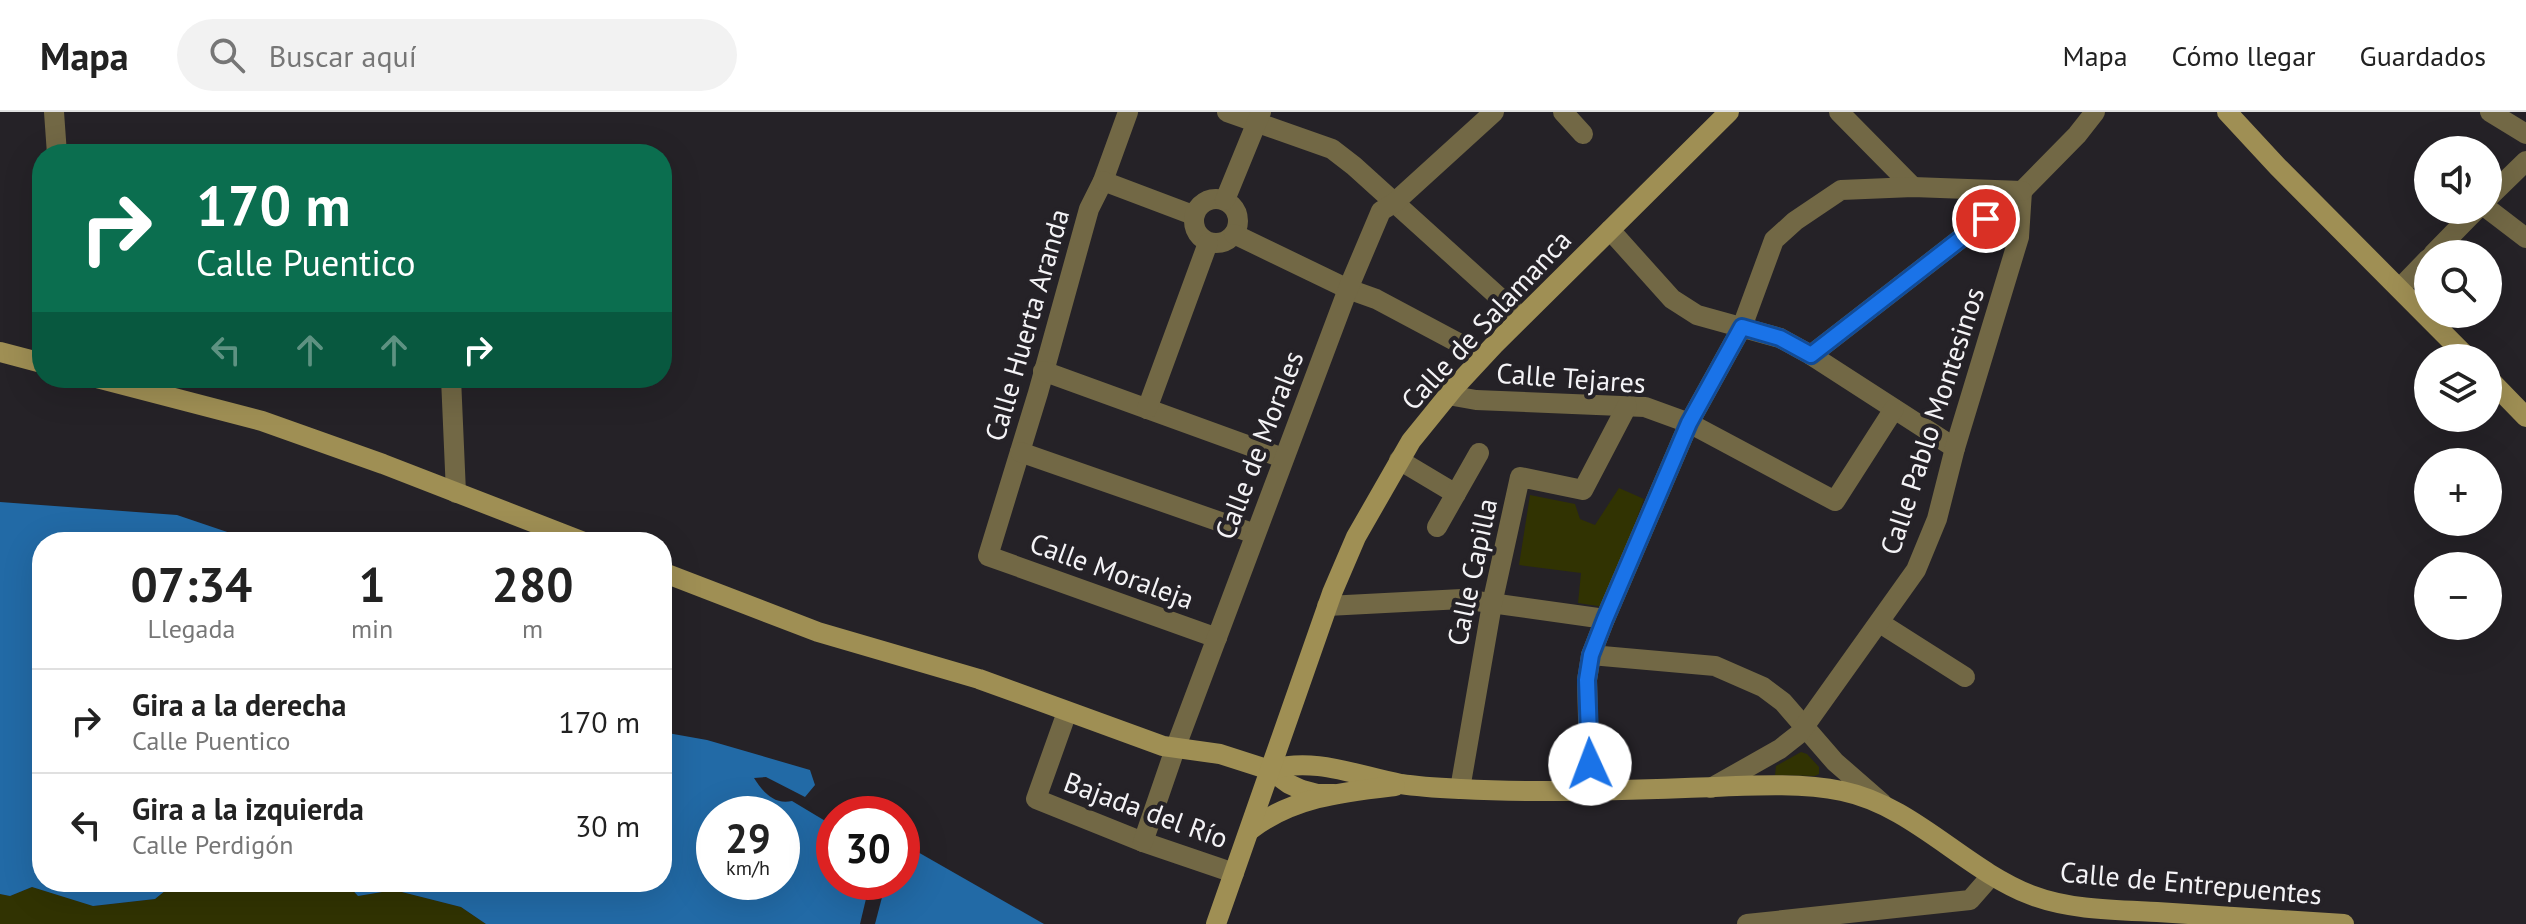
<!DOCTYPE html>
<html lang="es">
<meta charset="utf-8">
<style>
body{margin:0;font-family:"PT Sans",sans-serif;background:#f2f2f2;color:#222;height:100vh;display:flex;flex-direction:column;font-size:30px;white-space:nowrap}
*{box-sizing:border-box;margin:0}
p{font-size:26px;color:#767676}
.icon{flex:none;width:44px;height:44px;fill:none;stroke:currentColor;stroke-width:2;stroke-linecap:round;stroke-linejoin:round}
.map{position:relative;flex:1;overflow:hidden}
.side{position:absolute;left:32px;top:420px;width:640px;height:360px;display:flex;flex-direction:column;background:#fff;border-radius:32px;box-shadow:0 8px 32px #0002}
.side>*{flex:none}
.banner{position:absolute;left:32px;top:32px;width:640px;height:244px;border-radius:32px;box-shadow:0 8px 32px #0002;background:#0b6e4f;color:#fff;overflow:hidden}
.buttons{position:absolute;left:2414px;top:24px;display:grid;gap:16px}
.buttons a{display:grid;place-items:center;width:88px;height:88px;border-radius:50%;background:#fff;box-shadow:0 8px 32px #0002;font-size:40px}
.speed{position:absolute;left:696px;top:684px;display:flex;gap:16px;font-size:40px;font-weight:700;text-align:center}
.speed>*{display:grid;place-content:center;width:104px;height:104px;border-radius:50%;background:#fff;box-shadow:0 8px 32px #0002;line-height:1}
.speed small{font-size:20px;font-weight:400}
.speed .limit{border:12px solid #d22;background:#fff;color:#111}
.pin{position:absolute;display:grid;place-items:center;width:68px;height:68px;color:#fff;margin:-34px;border:4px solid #fff;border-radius:50%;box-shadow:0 2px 8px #0007}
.me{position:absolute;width:88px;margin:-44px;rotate:358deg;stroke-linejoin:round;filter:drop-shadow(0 0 6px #0008)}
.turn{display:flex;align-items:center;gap:28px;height:168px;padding:0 32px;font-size:36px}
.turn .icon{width:104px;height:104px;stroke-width:2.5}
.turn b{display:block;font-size:56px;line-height:68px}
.lanes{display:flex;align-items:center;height:76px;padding:0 32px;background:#0003;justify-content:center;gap:40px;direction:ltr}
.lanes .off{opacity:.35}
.eta{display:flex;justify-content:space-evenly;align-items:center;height:136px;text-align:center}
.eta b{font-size:48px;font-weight:600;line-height:56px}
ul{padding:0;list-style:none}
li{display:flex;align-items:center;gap:24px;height:104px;padding:0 32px;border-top:2px solid #e0e0e0}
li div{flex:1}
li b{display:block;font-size:30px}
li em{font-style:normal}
header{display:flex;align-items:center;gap:48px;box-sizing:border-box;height:112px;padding:0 40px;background:#fff;border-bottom:2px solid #e0e0e0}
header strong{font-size:38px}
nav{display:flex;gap:44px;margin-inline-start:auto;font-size:28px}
.search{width:560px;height:72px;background:#f2f2f2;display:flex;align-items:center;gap:20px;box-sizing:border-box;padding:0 28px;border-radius:44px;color:#767676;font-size:30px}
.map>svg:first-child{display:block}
.green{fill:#313302}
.water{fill:#226aa6;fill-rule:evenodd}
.pier{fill:#252227}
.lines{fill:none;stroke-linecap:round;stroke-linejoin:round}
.street{stroke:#726845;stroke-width:20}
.secondary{stroke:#9f8f54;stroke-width:20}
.route-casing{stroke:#114b97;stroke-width:20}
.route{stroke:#1a73e8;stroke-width:14}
.labels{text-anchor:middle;stroke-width:8;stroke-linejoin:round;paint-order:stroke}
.street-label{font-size:28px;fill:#f4f3f6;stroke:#252227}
</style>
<header>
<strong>Mapa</strong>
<div class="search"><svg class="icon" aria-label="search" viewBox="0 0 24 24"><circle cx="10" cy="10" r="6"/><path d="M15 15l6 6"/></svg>Buscar aquí</div>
<nav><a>Mapa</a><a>Cómo llegar</a><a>Guardados</a></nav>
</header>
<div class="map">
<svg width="2526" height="812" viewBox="0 0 2526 812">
<rect width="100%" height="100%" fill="#252227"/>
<g class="green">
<polygon points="1619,376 1644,387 1604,495 1578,491 1581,461 1519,453 1530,383 1575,392 1580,407 1595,413"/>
<polygon points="1801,640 1807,642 1819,655 1819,662 1815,664 1775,663 1776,654"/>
<polygon points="176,770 345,770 358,784 394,778 461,795 486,812 0,812 0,782 10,784 32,775 94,794 155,787"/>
</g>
<g class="water">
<polygon points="0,390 177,403 257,430 42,430 42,770 176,770 155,787 93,794 32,775 10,784 0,782"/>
<path d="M 662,620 L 707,628 L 810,658 L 815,673 L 805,685 L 766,665 L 754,666 C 763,680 774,693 792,689 L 832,713 L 834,711 L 834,770 L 902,770 L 902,731 L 1044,812 L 486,812 L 461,795 L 394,778 L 358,784 L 345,770 L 662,770 ZM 714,702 L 782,702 L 782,770 L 714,770 Z"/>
</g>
<polygon class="pier" points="870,770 886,770 875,812 860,812"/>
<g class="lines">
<g class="street">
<polyline points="54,0 57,42"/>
<polyline points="1128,0 1103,69 1089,97 1038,281 988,444 1217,526"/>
<polyline points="1227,0 1332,37 1354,54 1521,205"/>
<polyline points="1563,0 1583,22"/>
<polyline points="1839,0 1913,75"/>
<polyline points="2490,0 2526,22"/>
<polyline points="1103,69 1193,103"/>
<polyline points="2488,86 2526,49"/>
<circle cx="1216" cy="109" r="22"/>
<polyline points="1225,88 1261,0"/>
<polyline points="2488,97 2526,126"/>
<polyline points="1610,118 1672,187 1697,203 1780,226 1811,243 1955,336"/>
<polyline points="1234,122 1348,177 1376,187 1483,244"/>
<polyline points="2433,142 2476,98"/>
<polyline points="2400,176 2428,147"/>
<polyline points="1811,243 2022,79 2077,23 2095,0"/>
<polyline points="1043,259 1283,346"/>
<polyline points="451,266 456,381"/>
<polyline points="1448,283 1476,288 1645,295 1689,311 1835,389 1894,297"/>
<polyline points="1147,297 1208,131"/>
<polyline points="1020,340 1255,422"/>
<polyline points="1399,348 1456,382"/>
<polyline points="1437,415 1479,341"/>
<polyline points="1327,494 1462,487 1605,507"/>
<polyline points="1880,511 1965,565"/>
<polyline points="1591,543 1715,554 1763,575 1783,590 1835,650 1882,691"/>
<polyline points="1067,600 1036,687 1143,730 1234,761"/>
<polyline points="1711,676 1780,637 1799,622 1916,458 1937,407 1955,336 2019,125 2022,79"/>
<polyline points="1460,677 1492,492 1520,365 1583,378 1627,294"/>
<polyline points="1590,680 1587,568 1591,543 1605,507 1689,311 1742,215 1774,128 1795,109 1841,78 1913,75 2022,79"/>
<polyline points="1143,730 1175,637 1348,177 1381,99 1394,91 1494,0"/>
<polyline points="1747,812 1970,788 1991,764"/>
</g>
<g class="secondary">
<polyline points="2227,0 2278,55 2468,246"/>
<polyline points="0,240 42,251"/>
<polyline points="97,266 262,309 383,352 584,430"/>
<polyline points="2488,266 2526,305"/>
<polyline points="662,460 818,520 979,567 1163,634 1220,642 1270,658 1289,672 1302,678 1317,682 1334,682"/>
<path d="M 1270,658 C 1313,644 1358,664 1401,672 C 1420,675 1441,676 1461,677 C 1536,681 1610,679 1685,676 C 1734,675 1793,669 1842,679 C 1914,694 1964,757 2031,783 C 2070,798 2116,798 2157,800 C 2219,804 2281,808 2344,812"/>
<path d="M 1250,718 C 1293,685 1343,680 1395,674"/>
<polyline points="1216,812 1332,481 1356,425 1411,329 1454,276 1494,233 1729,0"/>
</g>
</g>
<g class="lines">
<g class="route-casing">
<polyline id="route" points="1590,652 1587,568 1591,543 1605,507 1689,311 1742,215 1780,226 1811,243 1986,107"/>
</g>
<use href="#route" class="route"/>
</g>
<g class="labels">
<g class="street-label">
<text transform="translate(1486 208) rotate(-47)" y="10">Calle de Salamanca</text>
<text transform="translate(1027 213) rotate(-74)" y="10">Calle Huerta Aranda</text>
<text transform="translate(1571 266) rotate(4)" y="10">Calle Tejares</text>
<text transform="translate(1932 309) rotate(-72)" y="10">Calle Pablo Montesinos</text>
<text transform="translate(1259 333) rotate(-69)" y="10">Calle de Morales</text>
<text transform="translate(1112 459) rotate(20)" y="10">Calle Moraleja</text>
<text transform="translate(1472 460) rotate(-78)" y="10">Calle Capilla</text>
<text transform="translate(1146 698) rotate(20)" y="10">Bajada del Río</text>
<text transform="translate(2191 771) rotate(5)" y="10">Calle de Entrepuentes</text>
</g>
</g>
</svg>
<div class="buttons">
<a><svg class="icon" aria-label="sound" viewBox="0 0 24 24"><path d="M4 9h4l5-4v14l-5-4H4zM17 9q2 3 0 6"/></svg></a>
<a><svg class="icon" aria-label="search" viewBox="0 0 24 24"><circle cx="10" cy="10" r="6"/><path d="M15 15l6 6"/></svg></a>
<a><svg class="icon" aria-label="layers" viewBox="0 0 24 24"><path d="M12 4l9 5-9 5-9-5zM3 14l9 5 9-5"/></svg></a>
<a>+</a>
<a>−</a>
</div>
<div class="speed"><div>29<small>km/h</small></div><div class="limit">30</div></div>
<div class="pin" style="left:1986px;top:107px;background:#d93025"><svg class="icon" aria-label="arrive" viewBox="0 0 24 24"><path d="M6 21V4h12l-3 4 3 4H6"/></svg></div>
<svg class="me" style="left:1590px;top:652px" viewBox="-20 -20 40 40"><circle r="19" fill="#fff"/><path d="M0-13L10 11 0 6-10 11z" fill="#1a73e8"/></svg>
<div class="banner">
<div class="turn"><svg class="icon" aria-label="right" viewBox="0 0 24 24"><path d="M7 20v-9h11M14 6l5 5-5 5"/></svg><div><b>170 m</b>Calle Puentico</div></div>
<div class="lanes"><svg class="icon off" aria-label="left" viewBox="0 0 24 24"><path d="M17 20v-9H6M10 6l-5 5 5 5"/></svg><svg class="icon off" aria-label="ahead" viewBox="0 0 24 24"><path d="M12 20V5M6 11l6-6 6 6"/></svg><svg class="icon off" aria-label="ahead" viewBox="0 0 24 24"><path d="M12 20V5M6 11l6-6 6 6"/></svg><svg class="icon" aria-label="right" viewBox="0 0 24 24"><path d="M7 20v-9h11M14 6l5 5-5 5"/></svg></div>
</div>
<section class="side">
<div class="eta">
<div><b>07:34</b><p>Llegada</p></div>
<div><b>1</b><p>min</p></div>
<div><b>280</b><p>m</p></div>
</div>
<ul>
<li><svg class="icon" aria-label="right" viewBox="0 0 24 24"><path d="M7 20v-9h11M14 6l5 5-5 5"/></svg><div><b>Gira a la derecha</b><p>Calle Puentico</p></div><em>170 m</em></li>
<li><svg class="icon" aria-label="left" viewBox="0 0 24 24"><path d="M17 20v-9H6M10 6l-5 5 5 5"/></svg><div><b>Gira a la izquierda</b><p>Calle Perdigón</p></div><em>30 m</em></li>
</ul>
</section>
</div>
